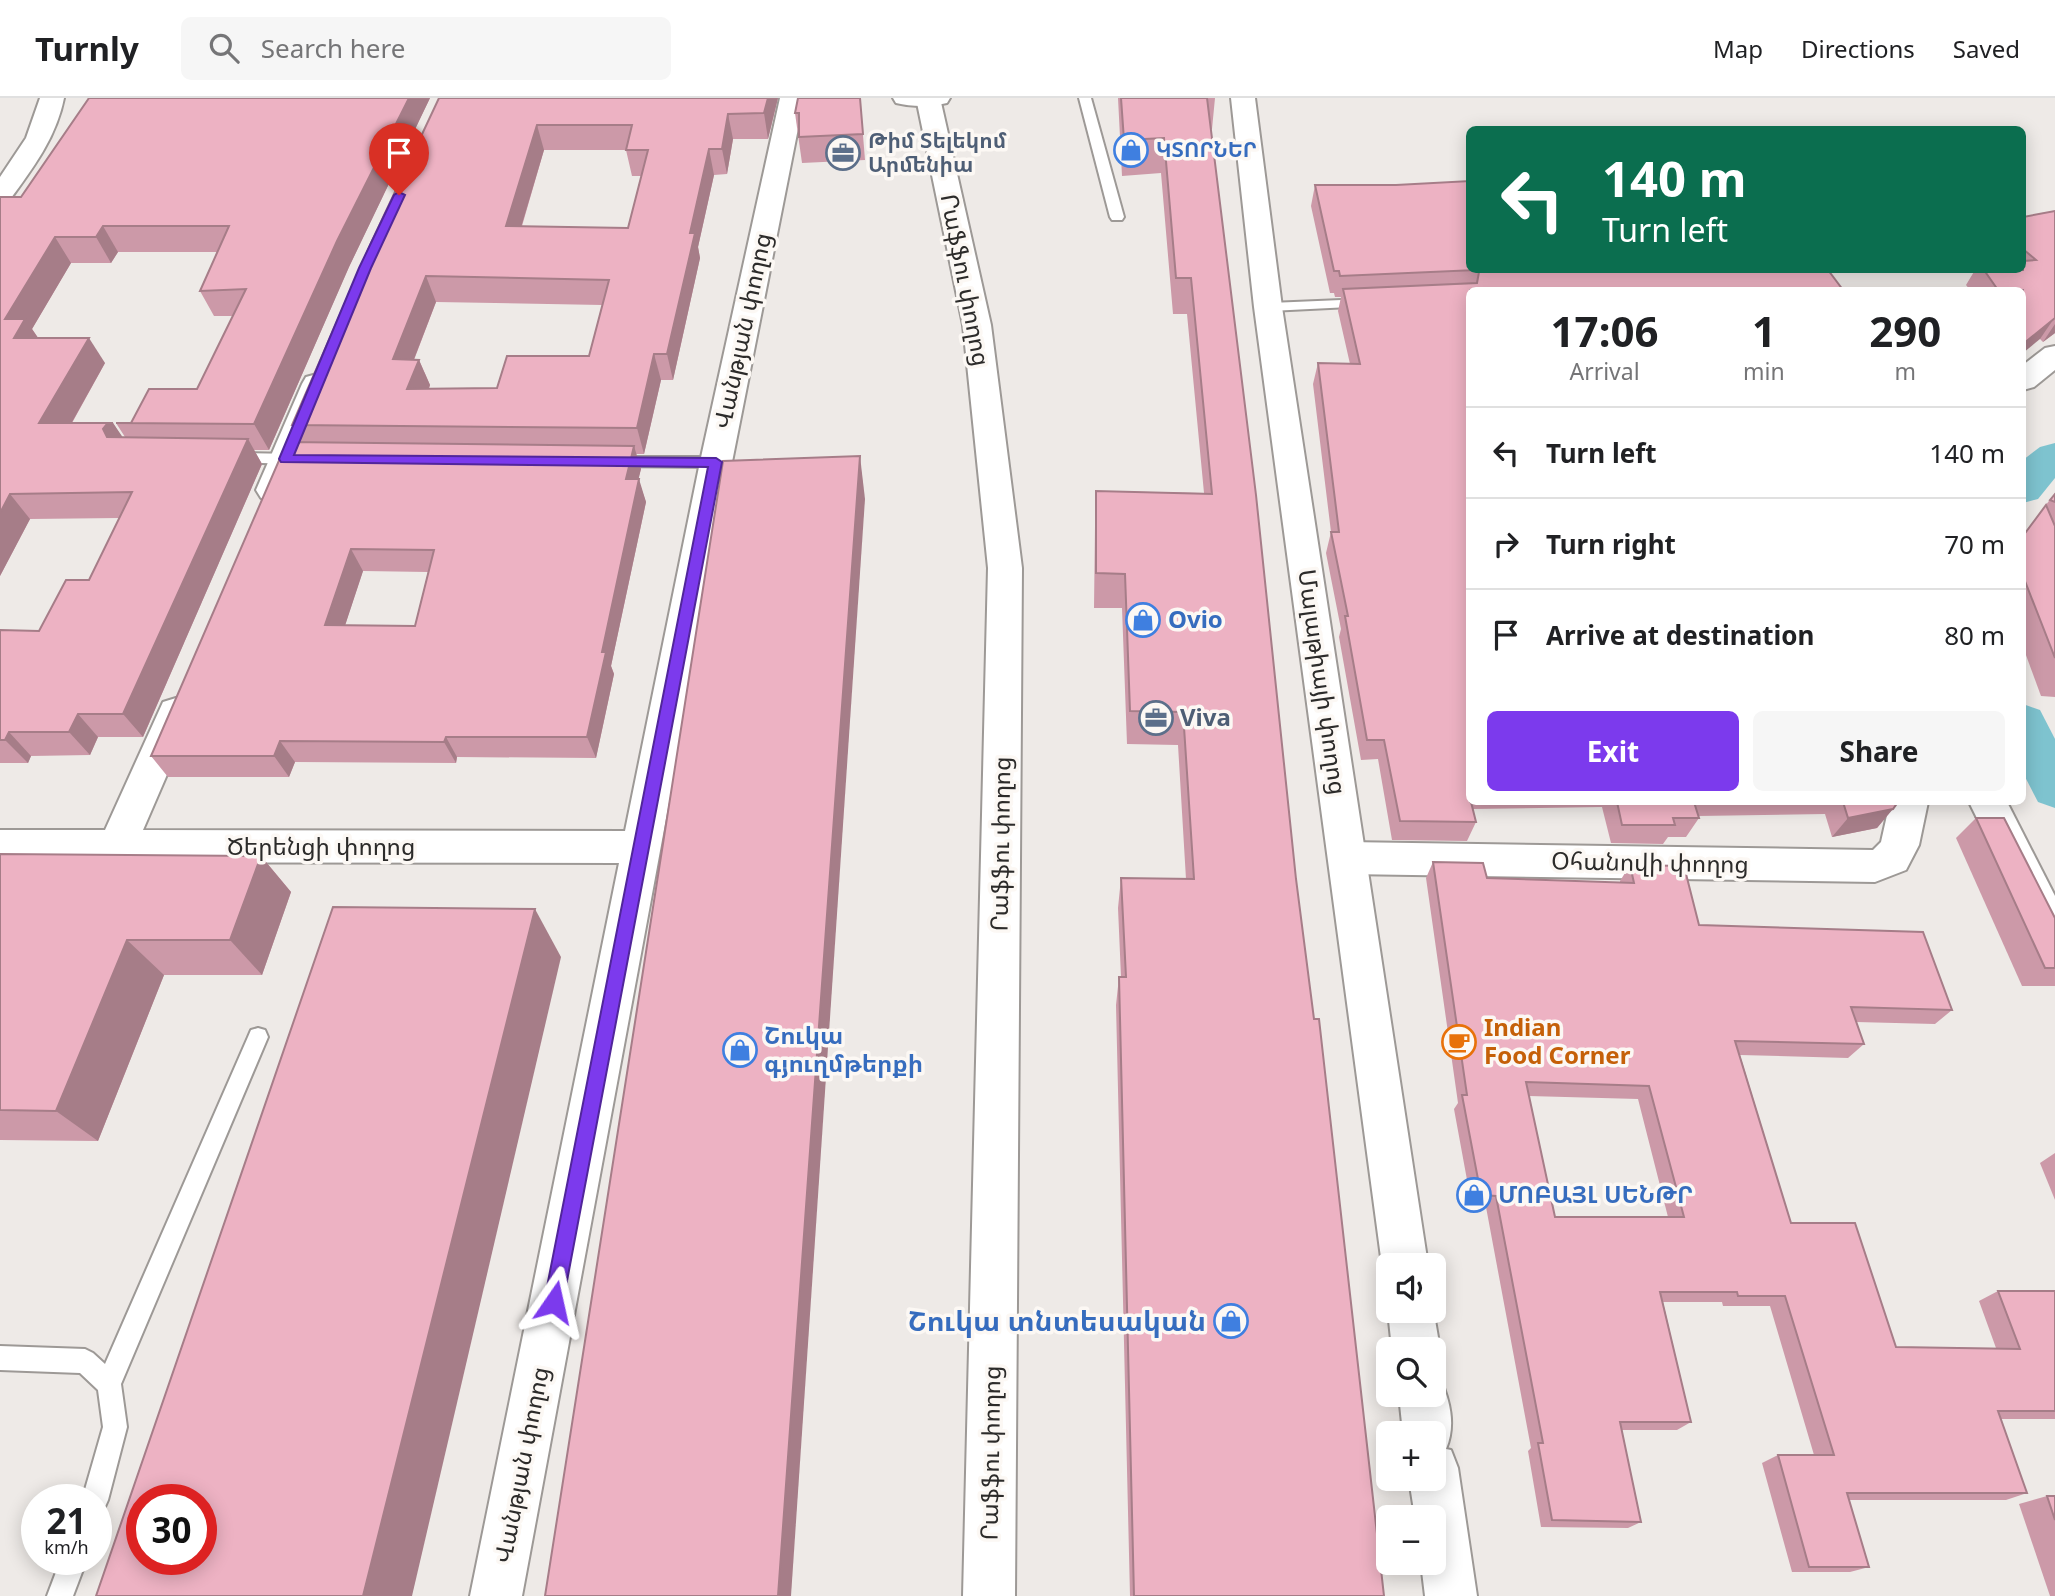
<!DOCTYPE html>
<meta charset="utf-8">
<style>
body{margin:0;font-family:"Noto Sans","Noto Sans Armenian",sans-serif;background:#f6f6f6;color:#202124;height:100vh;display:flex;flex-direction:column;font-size:26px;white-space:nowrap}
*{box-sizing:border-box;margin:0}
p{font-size:23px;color:#757577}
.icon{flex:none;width:38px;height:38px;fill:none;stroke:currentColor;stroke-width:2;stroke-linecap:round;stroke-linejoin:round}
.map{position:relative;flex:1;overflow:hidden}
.details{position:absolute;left:1466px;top:189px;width:560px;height:518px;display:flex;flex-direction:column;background:#fff;border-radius:10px;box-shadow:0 4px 18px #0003}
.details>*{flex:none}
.top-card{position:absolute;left:1466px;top:28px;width:560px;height:147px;border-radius:10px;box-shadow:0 4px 18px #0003;background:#0b6e4f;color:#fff;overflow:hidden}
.controls{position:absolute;left:1376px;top:1155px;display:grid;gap:14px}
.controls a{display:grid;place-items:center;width:70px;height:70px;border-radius:10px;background:#fff;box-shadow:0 4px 18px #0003;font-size:35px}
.speed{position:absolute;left:21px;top:1386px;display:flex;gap:14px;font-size:35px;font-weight:700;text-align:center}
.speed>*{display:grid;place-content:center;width:91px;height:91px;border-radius:50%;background:#fff;box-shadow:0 4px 18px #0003;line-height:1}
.speed small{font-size:18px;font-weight:400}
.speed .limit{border:10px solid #d22;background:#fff;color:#111}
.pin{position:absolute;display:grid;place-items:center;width:60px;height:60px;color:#fff;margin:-72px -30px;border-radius:50% 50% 50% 0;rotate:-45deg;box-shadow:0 0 7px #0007}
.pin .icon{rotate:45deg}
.me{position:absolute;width:77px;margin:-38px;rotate:11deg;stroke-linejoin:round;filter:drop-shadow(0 0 5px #0008)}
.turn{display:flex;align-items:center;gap:24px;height:147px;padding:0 21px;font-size:32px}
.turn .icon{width:91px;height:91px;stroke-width:2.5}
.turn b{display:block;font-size:49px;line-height:60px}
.eta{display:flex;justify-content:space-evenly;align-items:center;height:119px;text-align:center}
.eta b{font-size:42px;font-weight:700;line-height:49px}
.action{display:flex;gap:14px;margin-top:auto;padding:14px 21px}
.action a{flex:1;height:80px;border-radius:10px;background:#7c3aed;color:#fff;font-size:28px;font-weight:700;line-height:80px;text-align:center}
.action a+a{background:#f6f6f6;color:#202124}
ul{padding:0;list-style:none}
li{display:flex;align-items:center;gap:21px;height:91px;padding:0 21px;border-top:2px solid #e0e0e0}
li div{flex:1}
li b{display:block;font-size:26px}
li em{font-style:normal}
header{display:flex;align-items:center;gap:42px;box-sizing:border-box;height:98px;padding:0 35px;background:#fff;border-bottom:2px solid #e0e0e0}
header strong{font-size:33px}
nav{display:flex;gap:38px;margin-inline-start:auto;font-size:24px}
.search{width:490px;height:63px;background:#f6f6f6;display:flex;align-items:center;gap:18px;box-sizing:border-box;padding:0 24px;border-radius:10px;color:#757577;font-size:26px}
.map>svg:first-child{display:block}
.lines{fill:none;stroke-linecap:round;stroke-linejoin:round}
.canal{fill:#7ec3cf;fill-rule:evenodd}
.lane-casing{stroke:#9d9996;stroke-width:4}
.street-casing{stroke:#9d9996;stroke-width:4}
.secondary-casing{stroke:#9d9996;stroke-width:4}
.primary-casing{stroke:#9d9996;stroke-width:4}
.lane{fill:#fff;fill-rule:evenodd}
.street{fill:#fff;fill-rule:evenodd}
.secondary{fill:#fff;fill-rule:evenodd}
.primary{fill:#fff;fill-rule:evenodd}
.wall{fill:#cc99a8;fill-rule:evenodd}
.shaded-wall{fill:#a67d88}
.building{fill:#edb2c3;stroke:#a67d88;stroke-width:2;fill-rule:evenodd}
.route{fill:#7c3aed;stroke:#51269a;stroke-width:2}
.labels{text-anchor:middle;stroke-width:7;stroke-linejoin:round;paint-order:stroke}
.far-service-label{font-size:21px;font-weight:bold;fill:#4e5e75;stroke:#fcf8f4;text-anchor:start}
.far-shop-label{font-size:21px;font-weight:bold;fill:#366cbe;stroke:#fcf8f4;text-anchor:start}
.street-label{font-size:24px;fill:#2c2b2a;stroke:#fcf8f4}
.shop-label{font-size:24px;font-weight:bold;fill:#366cbe;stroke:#fcf8f4;text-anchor:start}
.service-label{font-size:24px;font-weight:bold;fill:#4e5e75;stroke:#fcf8f4;text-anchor:start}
.food-label{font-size:24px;font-weight:bold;fill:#c56008;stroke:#fcf8f4;text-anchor:start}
.near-shop-label{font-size:28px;font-weight:bold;fill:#366cbe;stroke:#fcf8f4;text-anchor:end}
</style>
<header>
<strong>Turnly</strong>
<div class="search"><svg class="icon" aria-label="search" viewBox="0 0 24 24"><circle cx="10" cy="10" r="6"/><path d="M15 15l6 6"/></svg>Search here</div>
<nav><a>Map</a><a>Directions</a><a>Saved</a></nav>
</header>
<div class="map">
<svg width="2055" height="1498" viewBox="0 0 2055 1498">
<rect width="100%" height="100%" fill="#eeeae7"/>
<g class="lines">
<g class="canal">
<polygon points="2055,345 2055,380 2038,401 2023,405 2023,362 2040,349"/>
<polygon points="2023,606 2040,612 2055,641 2055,710 2038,704 2023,675"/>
</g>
<g class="lane-casing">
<g id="lane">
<polygon points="1079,0 1091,0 1124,119 1122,122 1112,122 1110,119"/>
<polygon points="1365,201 1372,205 1370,208 1268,213 1261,209 1268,205"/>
<polygon points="234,355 295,356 303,361 295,366 228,364 226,360 228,356"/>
<polygon points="615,359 716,359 724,364 716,369 609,368 607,364 609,360"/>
<polygon points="258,930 265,932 268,939 121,1286 127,1329 108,1402 104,1411 96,1414 96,1402 82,1402 103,1329 98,1292 80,1275 0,1272 0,1248 85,1251 93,1255 105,1266 248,939 251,932"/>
<polygon points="61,1461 87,1461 73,1498 47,1498"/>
</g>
</g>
<g class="street-casing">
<g id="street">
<path d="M 40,0 L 64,0 C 56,40 33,70 9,103 L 0,105 L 0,79 L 26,40 Z"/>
<polygon points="780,0 804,0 732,364 522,1498 470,1498 619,765 0,764 0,732 105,732 163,604 176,600 189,604 194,614 143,732 625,733 700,364"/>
<path d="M 893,0 L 950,0 L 947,5 C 931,9 912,9 896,5 Z"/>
<polygon points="2055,248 2055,272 2034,289 2023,292 2023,267 2045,250"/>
<polygon points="317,276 328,279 332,286 288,392 283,400 272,403 261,400 256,392 302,286 306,279"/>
<polygon points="1890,704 1928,704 1919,747 1906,772 1875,784 1347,776 1333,771 1328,760 1333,749 1347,744 1873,752 1881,744"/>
<polygon points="1969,704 2007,704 2055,798 2055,855 2041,850"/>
</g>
</g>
<g class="secondary-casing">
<g id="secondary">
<polygon points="1231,0 1255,0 1282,209 1428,1167 1388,1167 1388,1181 1382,1167 1254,209"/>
<polygon points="1433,1210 1440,1251 1433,1267 1433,1251 1392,1251 1388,1213 1388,1212 1433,1213"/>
<path d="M 1433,1277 L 1440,1280 C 1450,1303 1456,1327 1446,1351 L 1451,1352 L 1458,1370 L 1477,1498 L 1425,1498 L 1421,1465 L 1433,1465 L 1433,1419 L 1415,1419 L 1409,1381 L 1433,1381 L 1433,1335 L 1403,1335 L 1399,1297 L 1433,1297 Z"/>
</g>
</g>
<g class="primary-casing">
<polygon id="primary" points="916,0 940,0 991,227 1022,470 1015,1498 963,1498 988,470 963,227"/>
</g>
<use href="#lane" class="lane"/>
<use href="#street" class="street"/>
<use href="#secondary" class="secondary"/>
<use href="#primary" class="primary"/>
</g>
<g class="wall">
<path d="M 89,0 L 430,0 L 349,169 L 269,352 L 254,352 L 262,366 L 143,639 L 98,639 L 90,657 L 31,658 L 28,665 L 0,665 L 0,532 L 39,533 L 89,482 L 119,420 L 30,421 L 0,478 L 21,99 ZM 118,154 L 217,154 L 200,193 L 214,218 L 233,218 L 197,291 L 131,325 L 116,325 L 125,339 L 122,339 L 113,325 L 72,325 L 105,265 L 38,240 L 32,231 L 71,165 L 111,165 Z"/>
<path d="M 439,0 L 778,0 L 768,41 L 733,41 L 727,76 L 714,77 L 698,149 L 700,160 L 673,282 L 661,282 L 644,356 L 636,356 L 641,371 L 638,381 L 646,404 L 611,568 L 614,576 L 596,660 L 457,659 L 456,665 L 295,664 L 289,679 L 168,679 L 151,658 L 301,344 L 292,327 ZM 544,52 L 626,52 L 632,78 L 642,78 L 628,130 L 522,128 ZM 436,204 L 602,207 L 589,258 L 497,290 L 429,291 L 430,287 L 419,262 L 414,262 ZM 363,473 L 428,474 L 415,528 L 345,527 Z"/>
<polygon points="860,0 865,62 802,65 795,15"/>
<polygon points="1118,0 1215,0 1212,31 1211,31 1296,781 1384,1498 1130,1498 1116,907 1119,879 1121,879 1118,810 1121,780 1186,781 1178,647 1127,646 1122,510 1094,510 1095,428 1096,393 1204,395 1187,216 1173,216 1161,75 1122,78"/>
<polygon points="1315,87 1470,172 1828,172 1470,192 1470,704 1898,704 1877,730 1832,739 1825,716 1698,718 1699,720 1686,739 1668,739 1663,746 1611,745 1602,709 1473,711 1476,724 1467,743 1392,742 1378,661 1361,662 1339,539 1341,531 1326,455 1331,434 1313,286 1318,265 1350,266 1338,213 1341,199 1335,199 1334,195 1330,195 1311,108"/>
<polygon points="2055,113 2055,235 2043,244 2040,241 2023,192 1970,192 1966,187 1975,172 2023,172 2023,119"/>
<polygon points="2055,395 2055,599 2041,598 2023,549 2023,437"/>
<polygon points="1976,720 2055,820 2055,888 2022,888 1956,740"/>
<polygon points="0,756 261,758 291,794 262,877 164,877 98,1043 0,1042"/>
<path d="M 1433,764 L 1487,780 L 1620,785 L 1620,783 L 1630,767 L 1699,827 L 1952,912 L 1935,926 L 1856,924 L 1864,946 L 1848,960 L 1740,957 L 1791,1125 L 1896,1249 L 1996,1250 L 1979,1203 L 1998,1193 L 2055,1193 L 2055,1321 L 2000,1321 L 2027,1395 L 2006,1402 L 1849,1402 L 1869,1469 L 1850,1474 L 1792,1474 L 1762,1365 L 1778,1357 L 1814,1357 L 1770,1208 L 1723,1208 L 1722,1204 L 1663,1204 L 1691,1324 L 1677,1332 L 1622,1332 L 1641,1424 L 1628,1430 L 1541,1429 L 1528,1353 L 1531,1350 L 1486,1109 L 1472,1109 L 1454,1011 L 1458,1005 L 1426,780 ZM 1529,998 L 1638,1001 L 1668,1119 L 1555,1119 Z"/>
<polygon points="2055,1055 2055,1102 2040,1065"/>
<polygon points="2047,1398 2055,1398 2055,1498 2050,1498 2019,1406"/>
</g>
<g class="shaded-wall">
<polygon points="409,0 430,0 349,169 269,352 254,326 337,143"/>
<polygon points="768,0 778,0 768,41 764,15"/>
<polygon points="728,16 733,41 727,76 722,51"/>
<polygon points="537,27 544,52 514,153 506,128"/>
<polygon points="709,51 714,77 698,149 700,160 673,282 667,256 690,135"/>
<polygon points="103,128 118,154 111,165 96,139"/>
<polygon points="55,139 71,165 32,231 43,247 14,240 5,221"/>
<polygon points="426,178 436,204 404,287 393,261"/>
<polygon points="2055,219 2040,241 2023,255 2023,246"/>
<polygon points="2055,226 2055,235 2043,244"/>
<polygon points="89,240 105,265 57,351 39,325"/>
<polygon points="654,256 661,282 644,356 637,330"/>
<polygon points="419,262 430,287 418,317 407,291"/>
<polygon points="113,325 130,350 107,339 103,331 107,326"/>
<polygon points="248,341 262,366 143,639 123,616"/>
<polygon points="634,348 641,371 633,404 626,381"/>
<polygon points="860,358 865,401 791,1498 778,1498"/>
<polygon points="639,381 646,404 611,568 614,576 596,660 587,639 602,554"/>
<polygon points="10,396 30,421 0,478 0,415"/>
<polygon points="351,451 363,473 338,549 325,527"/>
<polygon points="78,616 98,639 90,657 69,634"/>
<polygon points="9,634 31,658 28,665 5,642"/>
<polygon points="446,639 457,659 456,665 444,644"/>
<polygon points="280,643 295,664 289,679 274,658"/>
<polygon points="1893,711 1877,730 1832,739 1848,720"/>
<polygon points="261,758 291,794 262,877 230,842"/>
<polygon points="535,811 561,859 412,1498 363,1498"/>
<polygon points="127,842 164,877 98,1043 56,1013"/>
</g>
<g class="building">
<polygon points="89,0 409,0 337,143 254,326 116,325 131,325 149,291 197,291 246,191 200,193 229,128 103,128 96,139 55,139 5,221 25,221 14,240 89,240 39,325 113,325 107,326 103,331 107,339 248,341 123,616 78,616 69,634 9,634 5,642 0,642 0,532 39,533 66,482 89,482 132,394 10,396 0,415 0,99 21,99"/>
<path d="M 439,0 L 768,0 L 764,15 L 728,16 L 722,51 L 709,51 L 690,135 L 695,135 L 667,256 L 654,256 L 637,330 L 292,327 L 371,145 ZM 537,27 L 632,27 L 626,52 L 648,52 L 628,130 L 506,128 ZM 426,178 L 609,182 L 589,258 L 507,258 L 497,290 L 407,291 L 419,262 L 393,261 Z"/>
<polygon points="798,0 860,0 863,36 799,39 799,15 795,15"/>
<polygon points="1121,0 1207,0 1256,397 1296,781 1314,921 1319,921 1384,1498 1134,1498 1119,879 1126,879 1121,780 1194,781 1183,614 1130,613 1125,476 1096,475 1096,393 1212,396 1191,180 1176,180 1164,40 1124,42"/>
<polygon points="1470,83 1470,172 1604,172 1653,173 1668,172 1828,172 1843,192 1470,192 1470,692 1469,692 1470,704 1471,704 1476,724 1400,723 1384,642 1367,642 1345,518 1348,518 1331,434 1339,434 1318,265 1360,266 1343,191 1477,185 1479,174 1476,172 1340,178 1339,173 1334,173 1315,87 1396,87"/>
<polygon points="2055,113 2055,220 2023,246 2023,192 1998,192 1984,172 2023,172 2023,163 2036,162 2023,151 2023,119"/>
<path d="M 287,344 L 634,348 L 626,381 L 639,381 L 602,554 L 606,554 L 587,639 L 446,639 L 444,644 L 280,643 L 274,658 L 151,658 ZM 351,451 L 434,452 L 415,528 L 325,527 Z"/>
<polygon points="860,358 778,1498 545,1498 723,363"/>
<polygon points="2055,396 2055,404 2050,402"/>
<polygon points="2046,407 2055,428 2055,560 2023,478 2023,438"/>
<polygon points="1617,704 1694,704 1699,720 1673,720 1675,727 1622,727"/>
<polygon points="1843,704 1898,704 1893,711 1848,720"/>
<polygon points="1976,720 2004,720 2055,820 2055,870 2045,870"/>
<polygon points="0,756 261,758 230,842 127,842 56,1013 0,1012"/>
<path d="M 1433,764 L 1483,765 L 1487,780 L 1634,785 L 1630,767 L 1684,768 L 1699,827 L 1923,834 L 1952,912 L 1851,909 L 1864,946 L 1735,943 L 1791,1125 L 1855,1125 L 1896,1249 L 2020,1251 L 1998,1193 L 2055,1193 L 2055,1313 L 1998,1313 L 2027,1395 L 1847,1395 L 1869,1469 L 1809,1469 L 1778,1357 L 1834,1357 L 1785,1198 L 1738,1198 L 1737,1194 L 1660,1194 L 1691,1324 L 1620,1324 L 1641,1424 L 1552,1422 L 1538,1345 L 1543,1345 L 1496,1098 L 1481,1097 L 1462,997 L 1467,997 ZM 1526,984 L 1649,988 L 1684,1119 L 1555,1119 Z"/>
<path d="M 333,809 L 535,811 L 363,1498 L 96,1498 ZM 142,1402 L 201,1402 L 201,1461 L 142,1461 Z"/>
<polygon points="2047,1398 2055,1398 2055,1422"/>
</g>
<polygon class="route" points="399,94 405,97 371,170 294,357 716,360 722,364 563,1204 560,1211 554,1214 547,1211 544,1204 708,369 281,364 279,361 359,170 394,97"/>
<defs>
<g id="shop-ring" transform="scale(1.75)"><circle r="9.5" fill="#fcf8f4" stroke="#3f7fe0" stroke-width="1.5"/><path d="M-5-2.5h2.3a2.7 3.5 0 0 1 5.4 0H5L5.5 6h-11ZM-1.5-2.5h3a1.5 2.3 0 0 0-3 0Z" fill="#3f7fe0"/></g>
<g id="office-ring" transform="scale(1.75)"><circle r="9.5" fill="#fcf8f4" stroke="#5c6f8a" stroke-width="1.5"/><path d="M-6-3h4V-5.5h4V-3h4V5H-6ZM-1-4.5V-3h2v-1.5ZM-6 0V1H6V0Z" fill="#5c6f8a"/></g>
<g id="cafe-ring" transform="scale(1.75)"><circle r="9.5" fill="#fcf8f4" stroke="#e8710a" stroke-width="1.5"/><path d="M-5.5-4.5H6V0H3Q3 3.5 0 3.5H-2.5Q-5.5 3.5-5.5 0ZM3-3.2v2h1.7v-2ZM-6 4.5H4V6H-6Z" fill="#e8710a"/></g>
</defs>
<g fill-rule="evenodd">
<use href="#shop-ring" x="1131" y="52"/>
<use href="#office-ring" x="843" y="55"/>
<use href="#shop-ring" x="1143" y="522"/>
<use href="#office-ring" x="1156" y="620"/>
<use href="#cafe-ring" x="1459" y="944"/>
<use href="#shop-ring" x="740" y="952"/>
<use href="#shop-ring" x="1474" y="1097"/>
<use href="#shop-ring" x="1231" y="1223"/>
</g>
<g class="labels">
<g class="far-service-label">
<text x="868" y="50">Թիմ Տելեկոմ<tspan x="868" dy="24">Արմենիա</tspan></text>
</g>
<g class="far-shop-label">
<text x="1156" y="59">ԿՏՈՐՆԵՐ</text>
</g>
<g class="street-label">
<text transform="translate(965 182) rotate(79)" y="8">Րաֆֆու փողոց</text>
<text transform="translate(743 233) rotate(-78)" y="8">Վանթյան փողոց</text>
<text transform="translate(1322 584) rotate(82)" y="8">Մալաթիայի փողոց</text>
<text transform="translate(1001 746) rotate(-89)" y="8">Րաֆֆու փողոց</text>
<text x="321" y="757">Ծերենցի փողոց</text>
<text transform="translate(1650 765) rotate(1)" y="8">Օհանովի փողոց</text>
<text transform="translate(991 1355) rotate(-89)" y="8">Րաֆֆու փողոց</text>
<text transform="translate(522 1367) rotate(-79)" y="8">Վանթյան փողոց</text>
</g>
<g class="shop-label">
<text x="1168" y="530">Ovio</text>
<text x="764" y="946">Շուկա<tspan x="764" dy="28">գյուղմթերքի</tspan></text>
<text x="1498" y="1105">ՄՈԲԱՅԼ ՍԵՆԹՐ</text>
</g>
<g class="service-label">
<text x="1180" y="628">Viva</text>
</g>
<g class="food-label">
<text x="1484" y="938">Indian<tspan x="1484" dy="28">Food Corner</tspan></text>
</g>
<g class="near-shop-label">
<text x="1206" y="1233">Շուկա տնտեսական</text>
</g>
</g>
</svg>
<div class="controls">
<a><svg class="icon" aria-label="sound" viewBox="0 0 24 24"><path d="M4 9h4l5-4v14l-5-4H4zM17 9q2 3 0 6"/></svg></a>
<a><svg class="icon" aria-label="search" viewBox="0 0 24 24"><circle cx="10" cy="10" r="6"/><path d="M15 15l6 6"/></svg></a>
<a>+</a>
<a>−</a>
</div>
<div class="speed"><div>21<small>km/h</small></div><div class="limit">30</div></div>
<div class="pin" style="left:399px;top:97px;background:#d93025"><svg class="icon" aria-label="arrive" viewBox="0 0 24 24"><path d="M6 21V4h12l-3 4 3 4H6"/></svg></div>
<svg class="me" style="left:554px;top:1204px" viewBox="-20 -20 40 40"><path d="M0-17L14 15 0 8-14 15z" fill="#7c3aed" stroke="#fff" stroke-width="4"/></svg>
<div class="top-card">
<div class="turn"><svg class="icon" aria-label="left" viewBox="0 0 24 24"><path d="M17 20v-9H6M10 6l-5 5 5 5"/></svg><div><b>140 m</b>Turn left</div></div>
</div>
<section class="details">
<div class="eta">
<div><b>17:06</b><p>Arrival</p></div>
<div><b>1</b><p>min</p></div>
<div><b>290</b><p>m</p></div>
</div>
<ul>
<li><svg class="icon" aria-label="left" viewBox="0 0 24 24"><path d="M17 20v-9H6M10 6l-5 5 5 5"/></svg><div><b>Turn left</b></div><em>140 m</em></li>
<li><svg class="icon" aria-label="right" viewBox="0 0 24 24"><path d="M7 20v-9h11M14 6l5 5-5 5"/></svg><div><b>Turn right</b></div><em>70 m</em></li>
<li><svg class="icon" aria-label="arrive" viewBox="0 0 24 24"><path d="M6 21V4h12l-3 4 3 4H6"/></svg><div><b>Arrive at destination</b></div><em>80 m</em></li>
</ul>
<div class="action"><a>Exit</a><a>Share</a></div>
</section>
</div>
